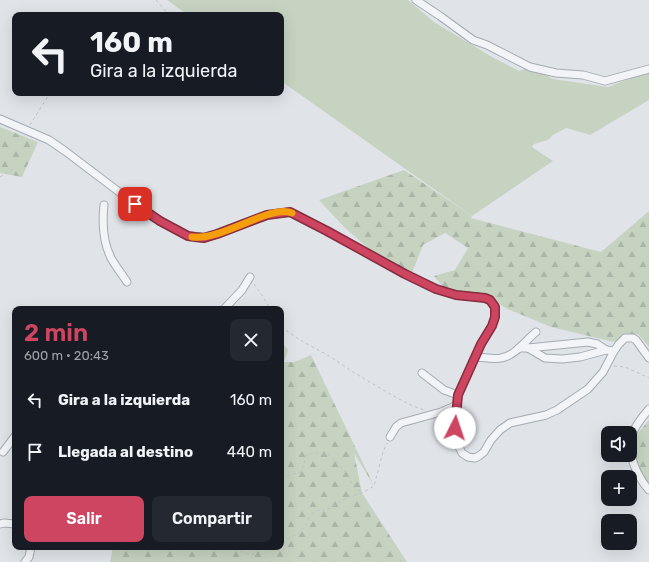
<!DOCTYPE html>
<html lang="es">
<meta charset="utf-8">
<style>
body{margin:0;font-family:Rubik,sans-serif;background:#242831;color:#f1f3f6;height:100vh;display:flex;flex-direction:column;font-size:15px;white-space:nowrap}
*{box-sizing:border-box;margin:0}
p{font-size:13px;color:#9ea1a6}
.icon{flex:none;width:22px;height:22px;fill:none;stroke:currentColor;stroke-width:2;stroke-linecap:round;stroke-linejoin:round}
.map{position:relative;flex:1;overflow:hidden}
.sheet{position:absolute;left:12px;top:306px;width:272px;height:244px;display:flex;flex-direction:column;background:#171b24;border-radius:8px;box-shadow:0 4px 16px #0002}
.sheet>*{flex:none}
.hud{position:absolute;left:12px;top:12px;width:272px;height:84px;border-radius:8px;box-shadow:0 4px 16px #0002;background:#171b24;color:#f1f3f6;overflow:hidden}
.buttons{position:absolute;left:601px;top:426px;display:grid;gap:8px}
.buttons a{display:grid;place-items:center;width:36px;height:36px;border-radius:8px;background:#171b24;box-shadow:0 4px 16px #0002;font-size:20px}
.pin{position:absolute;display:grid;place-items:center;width:34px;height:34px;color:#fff;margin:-17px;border-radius:8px;box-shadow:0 2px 6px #0006}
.me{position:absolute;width:44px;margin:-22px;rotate:4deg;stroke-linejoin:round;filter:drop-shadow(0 0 3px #0008)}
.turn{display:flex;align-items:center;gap:14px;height:84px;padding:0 12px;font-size:18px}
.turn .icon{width:52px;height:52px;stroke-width:2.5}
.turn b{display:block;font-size:28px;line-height:34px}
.round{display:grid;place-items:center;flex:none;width:42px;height:42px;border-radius:8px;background:#242831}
.head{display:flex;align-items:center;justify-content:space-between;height:68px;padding:0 12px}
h1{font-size:24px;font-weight:600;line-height:30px;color:#ce4561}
.action{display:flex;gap:8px;margin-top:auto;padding:8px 12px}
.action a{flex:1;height:46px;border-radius:8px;background:#ce4561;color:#fff;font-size:16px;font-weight:600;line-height:46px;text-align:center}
.action a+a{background:#242831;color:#f1f3f6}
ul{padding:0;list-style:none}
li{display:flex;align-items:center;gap:12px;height:52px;padding:0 12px}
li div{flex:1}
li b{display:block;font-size:15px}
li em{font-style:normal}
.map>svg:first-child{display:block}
.green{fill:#c6d3c1}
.forest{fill:url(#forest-firs)}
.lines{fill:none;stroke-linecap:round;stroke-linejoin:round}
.minor-casing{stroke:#a5abb3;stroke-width:9}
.path{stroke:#bec2c7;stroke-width:1;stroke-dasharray:3 3;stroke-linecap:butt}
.minor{stroke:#f3f4f7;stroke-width:7}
.route-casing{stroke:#862d3f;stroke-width:10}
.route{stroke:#ce4561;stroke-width:7}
.slow{stroke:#f59e0b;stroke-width:7}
</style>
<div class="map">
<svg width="649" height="562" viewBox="0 0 649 562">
<defs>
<pattern id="forest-firs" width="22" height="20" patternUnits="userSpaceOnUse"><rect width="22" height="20" fill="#c6d3c1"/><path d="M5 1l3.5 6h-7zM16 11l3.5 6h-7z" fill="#aab6a7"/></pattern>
</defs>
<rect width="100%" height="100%" fill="#e0e4e9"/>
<polygon class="green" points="167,0 408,0 434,22 492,57 519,71 530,67 553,79 608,87 649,71 649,100 590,135 566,128 553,135 548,140 534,144 532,147 553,161 472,216 281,81 281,15 188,15"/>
<g class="forest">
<polygon points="0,127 38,142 22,177 0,173"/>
<polygon points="404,170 472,216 471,218 601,252 649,211 649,347 638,334 628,337 618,343 551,327 505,308 489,296 444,288 434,276 455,270 468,248 445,233 423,245 412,273 377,256 344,227 319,200"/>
<polygon points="281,342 288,350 284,362 294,362 311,355 374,486 354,453 362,493 407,562 110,562 113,547 281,547"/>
<polygon points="649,420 649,485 636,464 633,439"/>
</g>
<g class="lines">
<g class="minor-casing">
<g id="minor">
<polyline points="416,0 440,16 473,40 487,45 530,67 556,73 583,75 605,81 649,69"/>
<polyline points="0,119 49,140 65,151 135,204 160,221 188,236 204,237 217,234 267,215 290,212 327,231 405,274 436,289 456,295 485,298 490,300 495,307 495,317 492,326 481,344 458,395 455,413 455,428 457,443 462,453 468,457 475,458 479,456 484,452 491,440 500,430 510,423 546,415 557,410 588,389 603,372 614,351 619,344 625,338 633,338 636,340 649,358"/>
<path d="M 104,205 C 102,223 103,242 111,258 C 116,267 122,274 127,282"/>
<polyline points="224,309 242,290 250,277"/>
<polyline points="519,348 528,348 588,342 597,344 606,350"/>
<polyline points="528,348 545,358 562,359 580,357 606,350 614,351"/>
<path d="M 475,357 C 483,357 494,360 501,358 C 515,356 526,340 536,332"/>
<polyline points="422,373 444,390 458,395"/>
<path d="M 649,409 C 643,416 633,428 631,438 C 627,455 638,478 649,490"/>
<polyline points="390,437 396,427 401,423 441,412 457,405"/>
<polyline points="3,452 15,436"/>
<polyline points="0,524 4,523 15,524"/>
<polyline points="25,562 29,557 31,547"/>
</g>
</g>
<g class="path">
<polyline points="156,0 169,15"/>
<polyline points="30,125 50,93"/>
<polyline points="0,177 13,169"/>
<polyline points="254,284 264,298 270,309"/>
<polyline points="281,327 300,340 329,356 353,372 397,398 413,406 424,410"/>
<polyline points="614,366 625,367 649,378"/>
<polyline points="281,477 301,472 307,454 320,453 330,455 345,471 354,487 362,492"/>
<path d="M 281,541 C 298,535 304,532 310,515 L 316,511 L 326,510 L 348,497 L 362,493 L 374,486 L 383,452 L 387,443"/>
<polyline points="161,547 170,549 179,547"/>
<polyline points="214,547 217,547"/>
<polyline points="236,547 244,553 253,555 258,547"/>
<polyline points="258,547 269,547"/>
</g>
<use href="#minor" class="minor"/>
</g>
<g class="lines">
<g class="route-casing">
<polyline id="route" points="135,204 160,221 188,236 195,237 204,238 217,234 267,215 290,212 327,231 405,274 436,289 456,295 485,298 490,300 495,307 495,317 492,326 481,344 458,395 455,428"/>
</g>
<use href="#route" class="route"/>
<path class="slow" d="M 192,237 C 222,241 270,204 292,213"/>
</g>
</svg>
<div class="buttons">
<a><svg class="icon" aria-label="sound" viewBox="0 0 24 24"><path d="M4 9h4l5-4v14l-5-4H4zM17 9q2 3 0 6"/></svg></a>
<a>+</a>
<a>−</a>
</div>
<div class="pin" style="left:135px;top:204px;background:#d93025"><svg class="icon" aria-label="arrive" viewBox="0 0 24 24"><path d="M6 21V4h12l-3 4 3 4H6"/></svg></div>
<svg class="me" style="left:455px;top:428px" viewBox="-20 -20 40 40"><circle r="19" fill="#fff"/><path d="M0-13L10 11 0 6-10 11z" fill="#ce4561"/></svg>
<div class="hud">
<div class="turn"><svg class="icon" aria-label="left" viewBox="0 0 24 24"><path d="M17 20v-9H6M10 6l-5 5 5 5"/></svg><div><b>160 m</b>Gira a la izquierda</div></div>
</div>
<section class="sheet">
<div class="head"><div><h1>2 min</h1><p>600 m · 20:43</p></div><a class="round"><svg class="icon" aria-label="close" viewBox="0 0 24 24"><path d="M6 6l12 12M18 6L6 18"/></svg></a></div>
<ul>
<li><svg class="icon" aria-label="left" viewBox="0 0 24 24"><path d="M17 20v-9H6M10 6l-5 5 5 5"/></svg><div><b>Gira a la izquierda</b></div><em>160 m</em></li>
<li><svg class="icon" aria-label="arrive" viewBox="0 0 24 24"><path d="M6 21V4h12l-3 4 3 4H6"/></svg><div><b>Llegada al destino</b></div><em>440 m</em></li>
</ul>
<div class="action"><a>Salir</a><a>Compartir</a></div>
</section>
</div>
